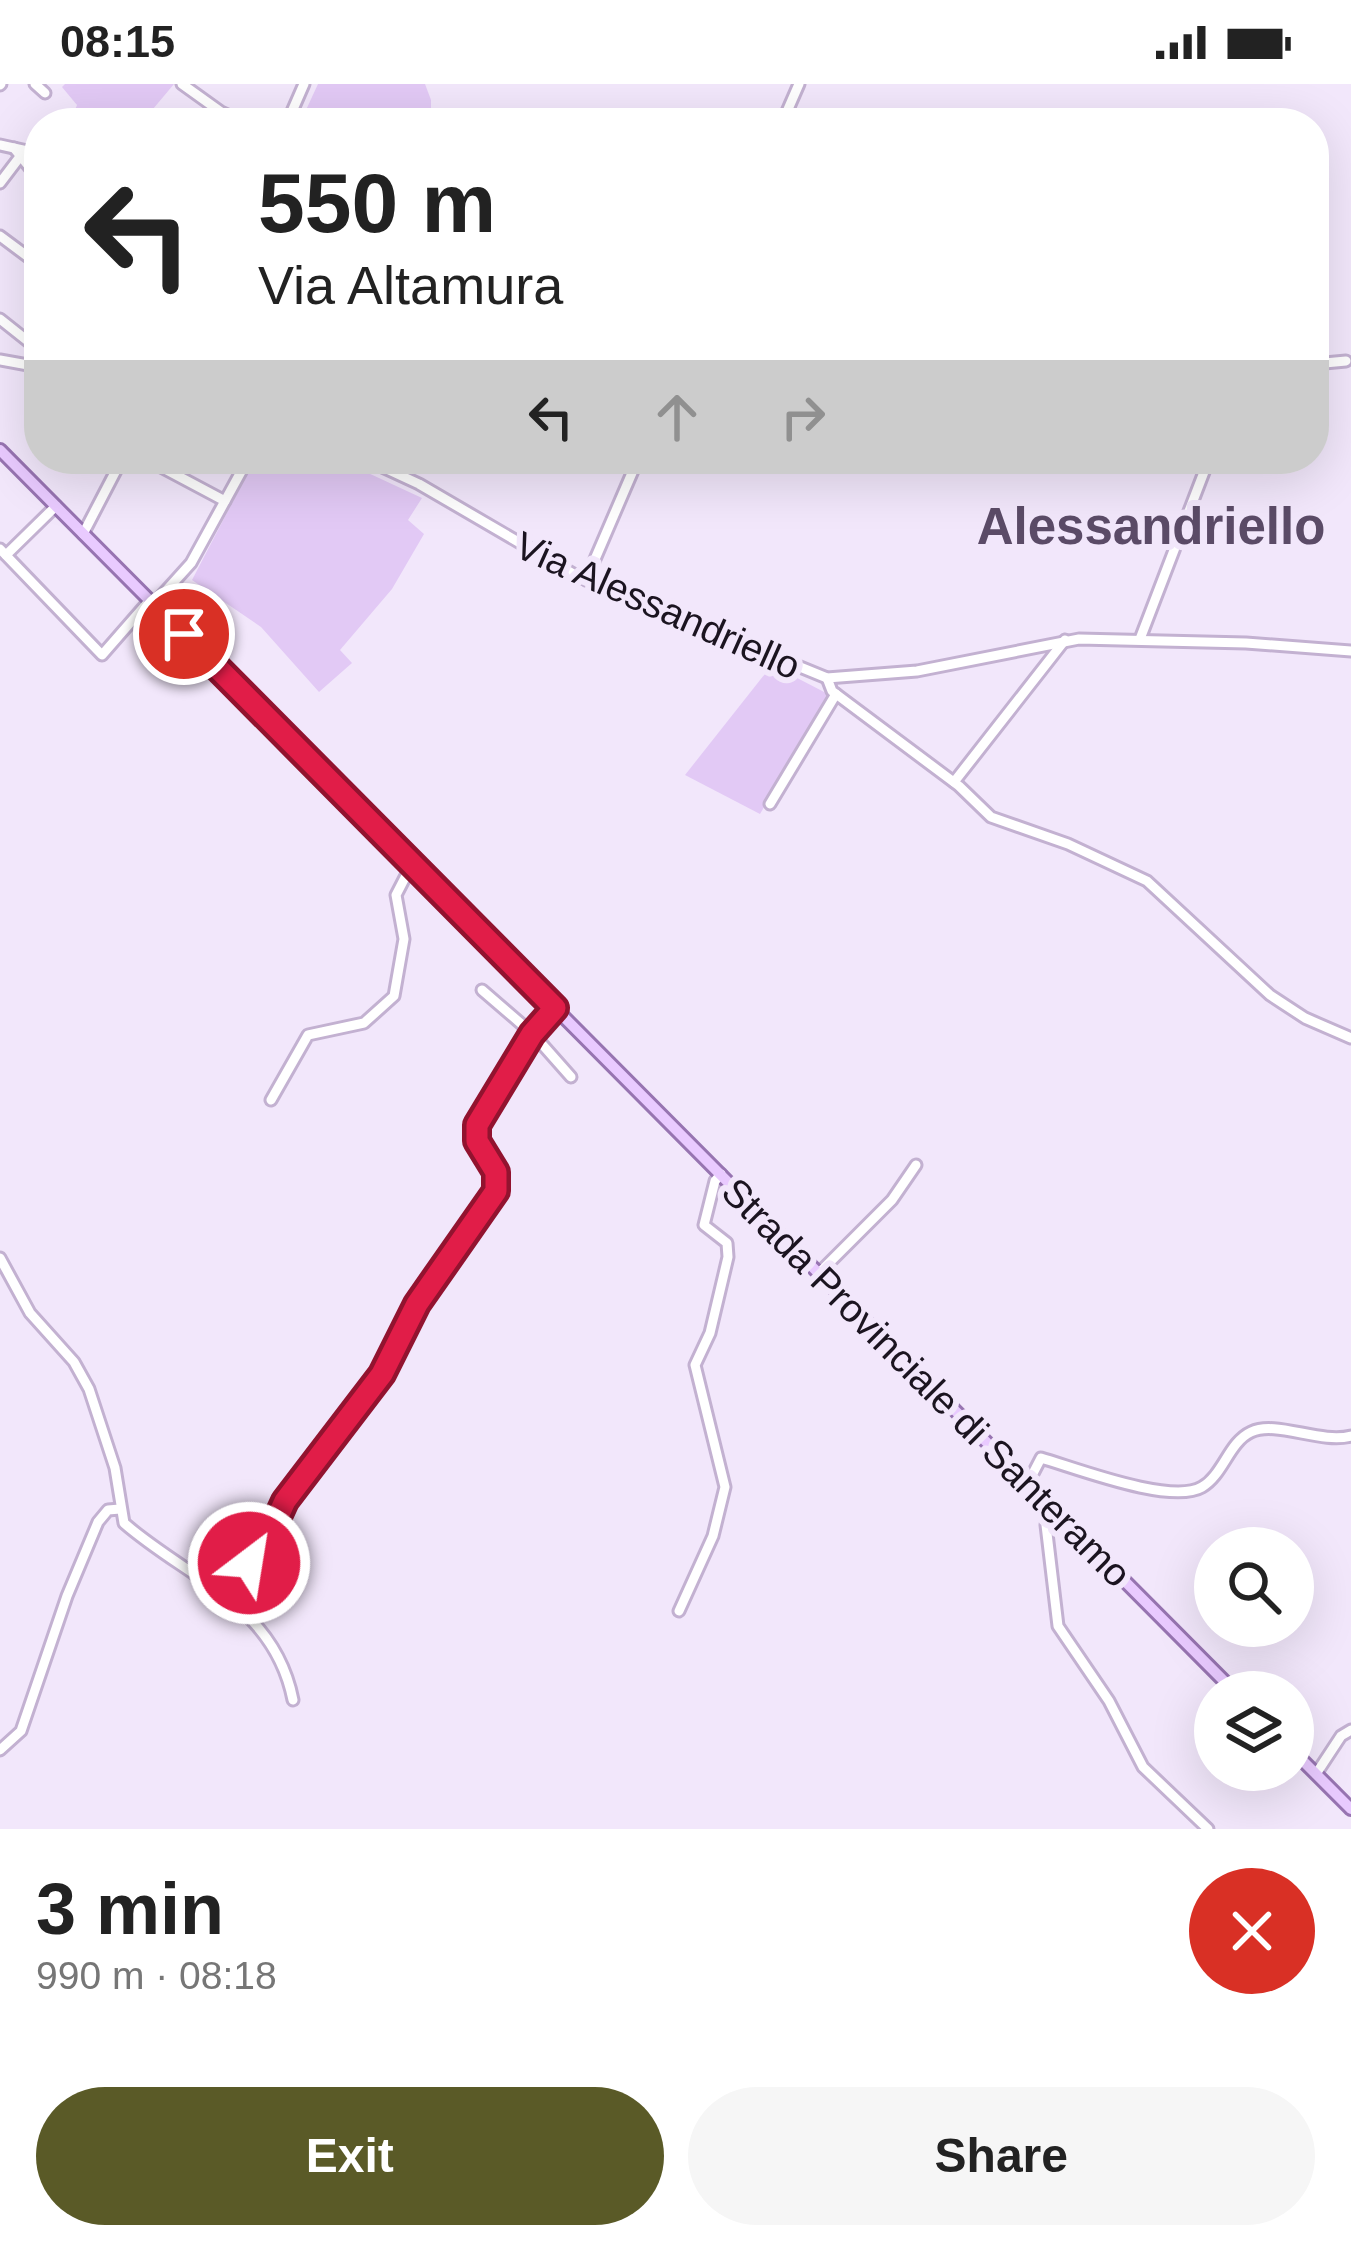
<!DOCTYPE html>
<meta charset="utf-8">
<style>
body{margin:0;font-family:Helvetica,sans-serif;background:#f6f6f6;color:#222;height:100vh;display:flex;flex-direction:column;font-size:45px;white-space:nowrap}
*{box-sizing:border-box;margin:0}
p{font-size:39px;color:#767676}
.icon{flex:none;width:66px;height:66px;fill:none;stroke:currentColor;stroke-width:2;stroke-linecap:round;stroke-linejoin:round}
.map{position:relative;height:1745px;overflow:hidden}
.side{display:flex;flex-direction:column;background:#fff;flex:1}
.side>*{flex:none}
.top-card{position:absolute;left:24px;top:24px;width:1305px;height:366px;border-radius:48px;box-shadow:0 12px 48px #0002;background:#fff;color:#222;overflow:hidden}
.controls{position:absolute;left:1194px;top:1443px;display:grid;gap:24px}
.controls a{display:grid;place-items:center;width:120px;height:120px;border-radius:50%;background:#fff;box-shadow:0 12px 48px #0002;font-size:60px}
.pin{position:absolute;display:grid;place-items:center;width:102px;height:102px;color:#fff;margin:-51px;border:6px solid #fff;border-radius:50%;box-shadow:0 3px 12px #0007}
.me{position:absolute;width:132px;margin:-66px;rotate:31deg;stroke-linejoin:round;filter:drop-shadow(0 0 9px #0008)}
.turn{display:flex;align-items:center;gap:42px;height:252px;padding:0 36px;font-size:54px}
.turn .icon{width:156px;height:156px;stroke-width:2.5}
.turn b{display:block;font-size:84px;line-height:102px}
.lanes{display:flex;align-items:center;height:114px;padding:0 36px;background:#0003;justify-content:center;gap:60px;direction:ltr}
.lanes .off{opacity:.35}
.round{display:grid;place-items:center;flex:none;width:126px;height:126px;border-radius:63px;background:#f6f6f6}
.head{display:flex;align-items:center;justify-content:space-between;height:204px;padding:0 36px}
h1{font-size:72px;font-weight:600;line-height:90px}
.button{display:flex;gap:24px;margin-top:auto;padding:24px 36px}
.button a{flex:1;height:138px;border-radius:72px;background:#5a5a27;color:#fff;font-size:48px;font-weight:600;line-height:138px;text-align:center}
.button a+a{background:#f6f6f6;color:#222}
.status{display:flex;justify-content:space-between;align-items:center;height:84px;padding:0 60px;background:#fff;direction:ltr}
.status svg{height:33px;fill:currentColor}
.map>svg:first-child{display:block}
.green{fill:#e2c9f5}
.lines{fill:none;stroke-linecap:round;stroke-linejoin:round}
.minor-casing{stroke:#c3b1d1;stroke-width:15}
.major-casing{stroke:#9774b1;stroke-width:16}
.minor{stroke:#fff;stroke-width:9}
.major{stroke:#e9caff;stroke-width:10}
.route-casing{stroke:#92132f;stroke-width:30}
.route{stroke:#e11d48;stroke-width:21}
.labels{text-anchor:middle;stroke-width:12;stroke-linejoin:round;paint-order:stroke}
.street-label{font-size:39px;fill:#1b1420;stroke:#f2e7fb}
.district-label{font-size:51px;font-weight:bold;fill:#5b4b67;stroke:#f2e7fb}
</style>
<div class="status"><b>08:15</b><svg viewBox="0 0 49 12"><path d="M0 12V9h3v3zM5 12V6h3v6zM10 12V3h3v9zM15 12V0h3v12zM26 1h20v11H26zM47 4h2v5h-2z"/></svg></div>
<div class="map">
<svg width="1351" height="1745" viewBox="0 0 1351 1745">
<rect width="100%" height="100%" fill="#f2e7fb"/>
<g class="green">
<polygon points="65,0 174,0 153,25 169,39 70,39 77,21 62,3"/>
<polygon points="318,0 425,0 431,16 431,39 300,39"/>
<polygon points="255,375 338,375 422,414 408,436 424,450 392,505 340,566 352,579 319,608 261,543 192,496"/>
<polygon points="772,581 828,610 827,616 760,730 685,691"/>
</g>
<g class="lines">
<g class="minor-casing">
<g id="minor">
<polyline points="35,0 45,9"/>
<polyline points="182,0 221,28 245,39"/>
<polyline points="0,1 1,0"/>
<polyline points="287,39 304,0"/>
<polyline points="782,39 799,0"/>
<polyline points="0,61 32,68"/>
<polyline points="14,64 39,95"/>
<polyline points="0,99 22,70"/>
<polyline points="0,152 39,181"/>
<polyline points="0,235 39,266"/>
<polyline points="0,276 39,283"/>
<polyline points="1314,280 1346,277"/>
<polyline points="146,375 225,417"/>
<polyline points="365,375 419,400 575,491 827,594 917,587 1079,555 1246,559 1351,567"/>
<polyline points="83,450 122,375"/>
<polyline points="0,465 102,571 150,516"/>
<polyline points="6,471 56,422"/>
<polyline points="586,496 638,375"/>
<polyline points="154,520 191,479 248,375"/>
<polyline points="1140,555 1209,375"/>
<polyline points="827,594 832,607 959,702 991,733 1068,760 1147,797 1270,911 1305,934 1351,954"/>
<polyline points="954,698 1065,556"/>
<polyline points="770,720 836,610"/>
<polyline points="482,906 533,950 571,993"/>
<polyline points="271,1016 308,951 364,939 394,912 404,855 396,811 412,780"/>
<path d="M 0,1174 L 30,1229 L 74,1278 L 89,1305 L 115,1384 L 124,1439 C 188,1495 274,1520 293,1616"/>
<polyline points="819,1189 892,1116 916,1081"/>
<path d="M 1028,1399 L 1041,1374 C 1076,1384 1171,1421 1202,1403 C 1223,1391 1229,1358 1251,1348 C 1276,1336 1320,1360 1351,1352"/>
<polyline points="1050,1421 1046,1441 1058,1542 1109,1617 1143,1683 1208,1745"/>
<path d="M 236,1518 L 244,1486 L 262,1464 L 285,1416 L 382,1290 L 417,1220 L 496,1107 C 500,1081 475,1067 477,1041 L 533,950 L 555,924"/>
<polyline points="679,1527 713,1452 725,1403 695,1281 710,1249 728,1173 727,1159 704,1141 715,1097 721,1090"/>
<polyline points="0,1666 21,1647 67,1512 98,1438 108,1426 120,1425"/>
<polyline points="1316,1690 1341,1652 1351,1646"/>
</g>
</g>
<g class="major-casing">
<g id="major">
<polyline points="0,366 1235,1608"/>
<polyline points="1293,1667 1351,1725"/>
</g>
</g>
<use href="#minor" class="minor"/>
<use href="#major" class="major"/>
</g>
<g class="lines">
<g class="route-casing">
<polyline id="route" points="184,550 555,924 532,950 477,1041 477,1057 496,1088 496,1107 417,1220 382,1290 285,1417 269,1452 249,1479"/>
</g>
<use href="#route" class="route"/>
</g>
<g class="labels">
<g class="street-label">
<text transform="translate(658 521) rotate(24)" y="14">Via Alessandriello</text>
<text transform="translate(927 1298) rotate(45)" y="14">Strada Provinciale di Santeramo</text>
</g>
<g class="district-label">
<text x="1151" y="460">Alessandriello</text>
</g>
</g>
</svg>
<div class="controls">
<a><svg class="icon" aria-label="search" viewBox="0 0 24 24"><circle cx="10" cy="10" r="6"/><path d="M15 15l6 6"/></svg></a>
<a><svg class="icon" aria-label="layers" viewBox="0 0 24 24"><path d="M12 4l9 5-9 5-9-5zM3 14l9 5 9-5"/></svg></a>
</div>
<div class="pin" style="left:184px;top:550px;background:#d93025"><svg class="icon" aria-label="arrive" viewBox="0 0 24 24"><path d="M6 21V4h12l-3 4 3 4H6"/></svg></div>
<svg class="me" style="left:249px;top:1479px" viewBox="-20 -20 40 40"><circle r="17" fill="#e11d48" stroke="#fff" stroke-width="3"/><path d="M0-11L8 9 0 5-8 9z" fill="#fff"/></svg>
<div class="top-card">
<div class="turn"><svg class="icon" aria-label="left" viewBox="0 0 24 24"><path d="M17 20v-9H6M10 6l-5 5 5 5"/></svg><div><b>550 m</b>Via Altamura</div></div>
<div class="lanes"><svg class="icon" aria-label="left" viewBox="0 0 24 24"><path d="M17 20v-9H6M10 6l-5 5 5 5"/></svg><svg class="icon off" aria-label="ahead" viewBox="0 0 24 24"><path d="M12 20V5M6 11l6-6 6 6"/></svg><svg class="icon off" aria-label="right" viewBox="0 0 24 24"><path d="M7 20v-9h11M14 6l5 5-5 5"/></svg></div>
</div>
</div>
<section class="side">
<div class="head"><div><h1>3 min</h1><p>990 m · 08:18</p></div><a class="round" style="background:#d93025;color:#fff"><svg class="icon" aria-label="close" viewBox="0 0 24 24"><path d="M6 6l12 12M18 6L6 18"/></svg></a></div>
<div class="button"><a>Exit</a><a>Share</a></div>
</section>
